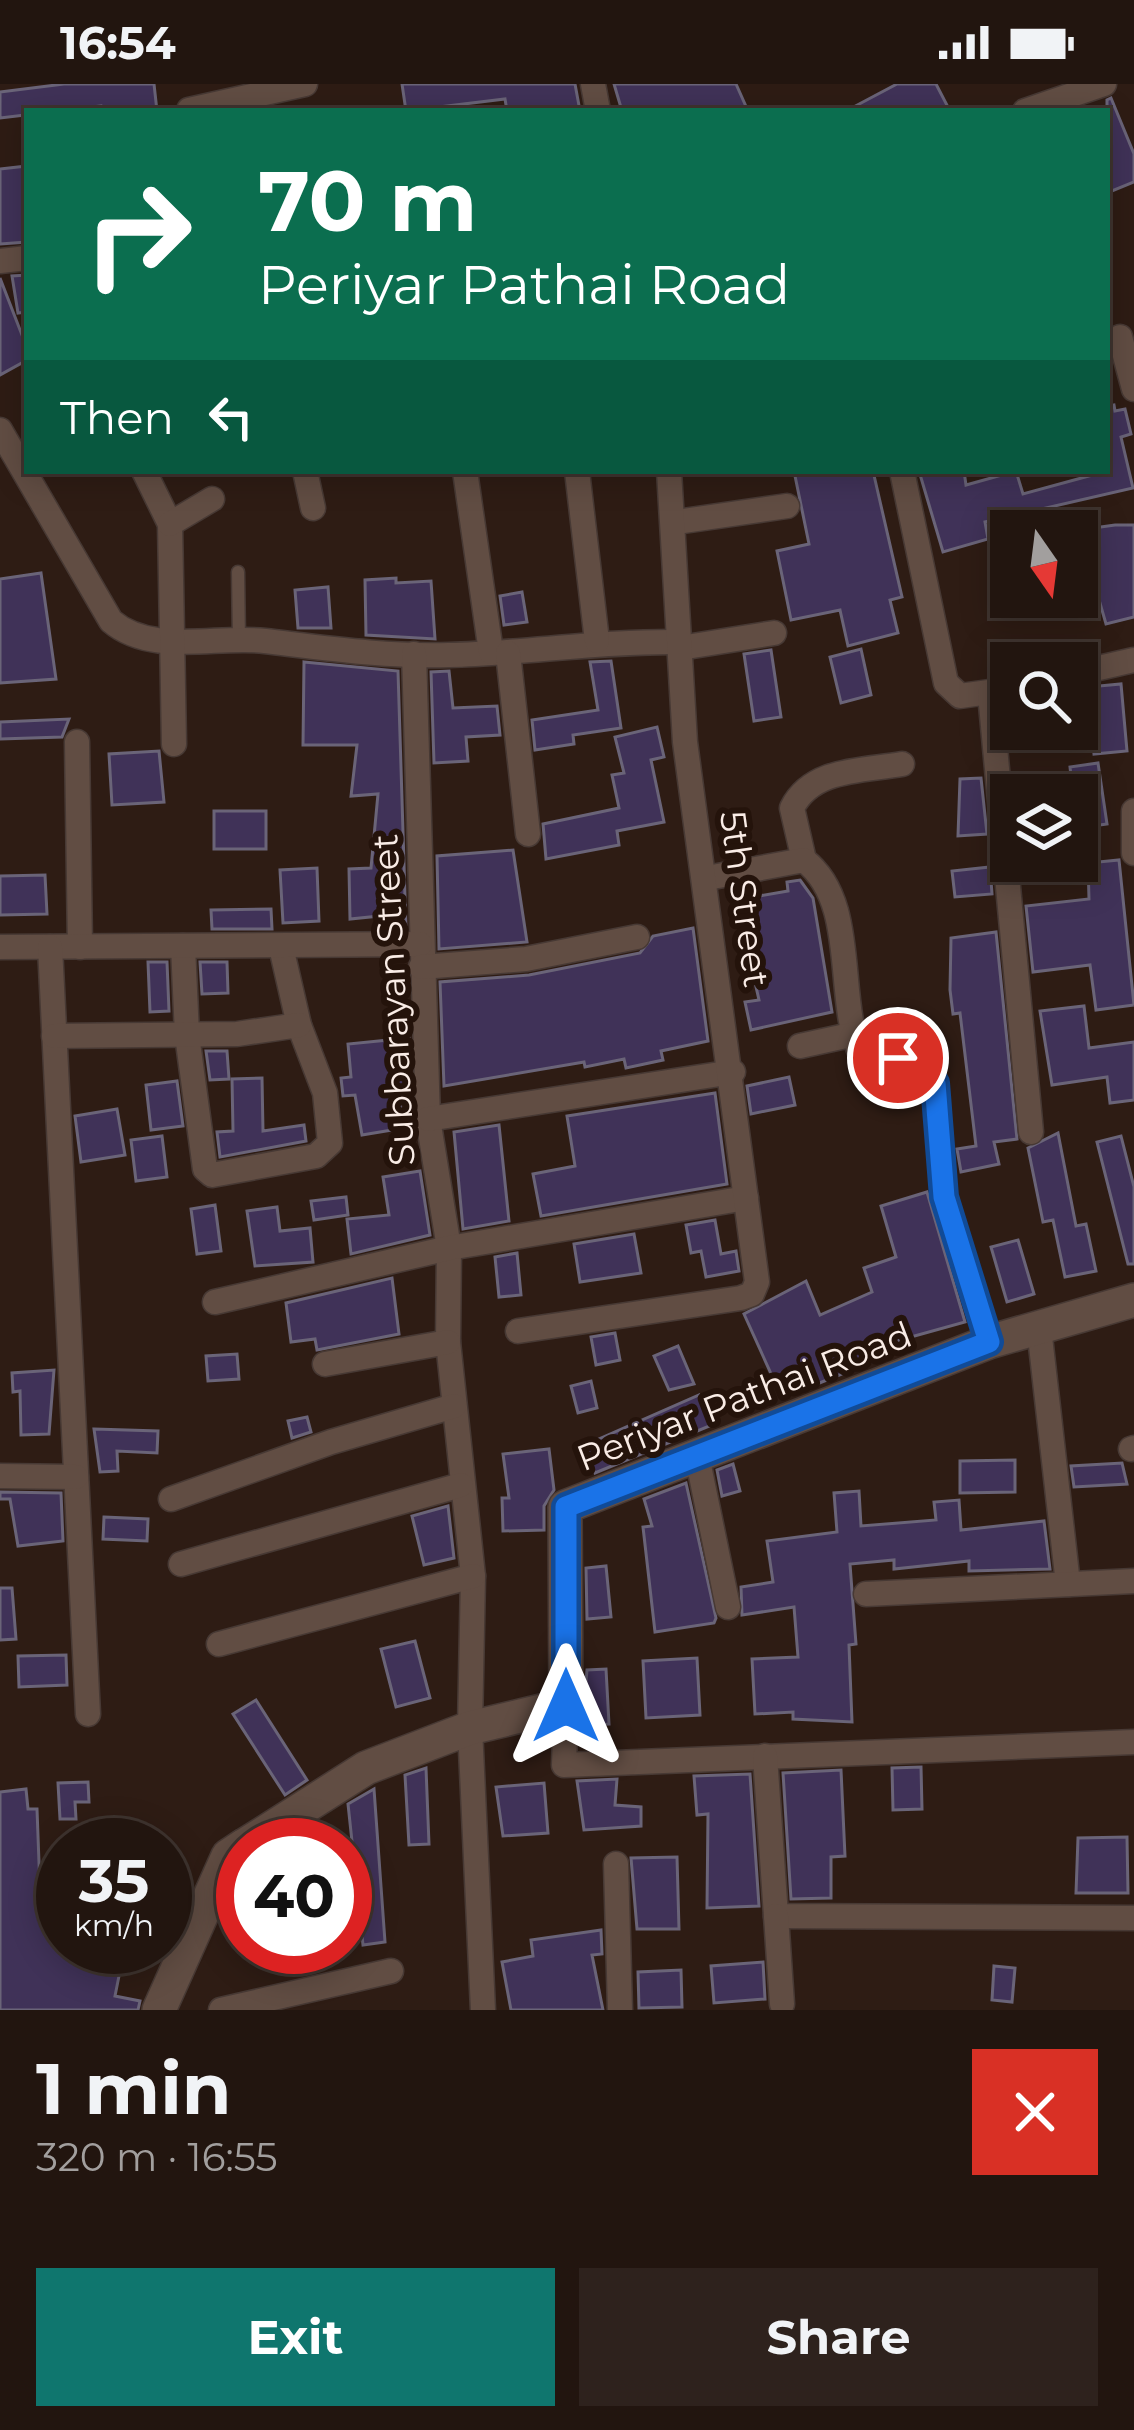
<!DOCTYPE html>
<meta charset="utf-8">
<style>
body{margin:0;font-family:Montserrat,sans-serif;background:#2e221d;color:#f1f3f6;height:100vh;display:flex;flex-direction:column;font-size:45px;white-space:nowrap}
*{box-sizing:border-box;margin:0}
p{font-size:39px;color:#a29f9e}
.icon{flex:none;width:66px;height:66px;fill:none;stroke:currentColor;stroke-width:2;stroke-linecap:round;stroke-linejoin:round}
.map{position:relative;height:1926px;overflow:hidden}
.drawer{display:flex;flex-direction:column;background:#22150f;flex:1}
.drawer>*{flex:none}
.banner{position:absolute;left:24px;top:24px;width:1086px;height:366px;border-radius:0px;box-shadow:0 6px 30px #0003,0 0 0 3px #3f342f;background:#0b6e4f;color:#fff;overflow:hidden}
.needle{width:78px;rotate:166deg}
.controls{position:absolute;left:990px;top:426px;display:grid;gap:24px}
.controls a{display:grid;place-items:center;width:108px;height:108px;border-radius:0px;background:#22150f;box-shadow:0 6px 30px #0003,0 0 0 3px #3f342f;font-size:60px}
.speed{position:absolute;left:36px;top:1734px;display:flex;gap:24px;font-size:60px;font-weight:700;text-align:center}
.speed>*{display:grid;place-content:center;width:156px;height:156px;border-radius:50%;background:#22150f;box-shadow:0 6px 30px #0003,0 0 0 3px #3f342f;line-height:1}
.speed small{font-size:30px;font-weight:400}
.speed .limit{border:18px solid #d22;background:#fff;color:#111}
.pin{position:absolute;display:grid;place-items:center;width:102px;height:102px;color:#fff;margin:-51px;border:6px solid #fff;border-radius:50%;box-shadow:0 3px 12px #0007}
.me{position:absolute;width:132px;margin:-66px;rotate:0deg;stroke-linejoin:round;filter:drop-shadow(0 0 9px #0008)}
.turn{display:flex;align-items:center;gap:42px;height:252px;padding:0 36px;font-size:54px}
.turn .icon{width:156px;height:156px;stroke-width:2.5}
.turn b{display:block;font-size:84px;line-height:102px}
.then{display:flex;align-items:center;height:114px;padding:0 36px;background:#0003;gap:24px;font-size:45px}
.round{display:grid;place-items:center;flex:none;width:126px;height:126px;border-radius:0px;background:#2e221d}
.head{display:flex;align-items:center;justify-content:space-between;height:204px;padding:0 36px}
h1{font-size:72px;font-weight:700;line-height:90px}
.cta{display:flex;gap:24px;margin-top:auto;padding:24px 36px}
.cta a{flex:1;height:138px;border-radius:0px;background:#0f766e;color:#fff;font-size:48px;font-weight:700;line-height:138px;text-align:center}
.cta a+a{background:#2e221d;color:#f1f3f6}
.status{display:flex;justify-content:space-between;align-items:center;height:84px;padding:0 60px;background:#22150f;direction:ltr}
.status svg{height:33px;fill:currentColor}
.map>svg:first-child{display:block}
.building{fill:#403258;stroke:#6a6478;stroke-width:3}
.lines{fill:none;stroke-linecap:round;stroke-linejoin:round}
.lane-casing{stroke:#473934;stroke-width:15}
.street-casing{stroke:#473934;stroke-width:27}
.secondary-casing{stroke:#473934;stroke-width:36}
.lane{stroke:#614d43;stroke-width:12}
.street{stroke:#614d43;stroke-width:24}
.secondary{stroke:#614d43;stroke-width:33}
.route-casing{stroke:#114b97;stroke-width:30}
.route{stroke:#1a73e8;stroke-width:21}
.labels{text-anchor:middle;stroke-width:12;stroke-linejoin:round;paint-order:stroke}
.street-label{font-size:36px;fill:#f9ece6;stroke:#24130b}
</style>
<div class="status"><b>16:54</b><svg viewBox="0 0 49 12"><path d="M0 12V9h3v3zM5 12V6h3v6zM10 12V3h3v9zM15 12V0h3v12zM26 1h20v11H26zM47 4h2v5h-2z"/></svg></div>
<div class="map">
<svg width="1134" height="1926" viewBox="0 0 1134 1926">
<rect width="100%" height="100%" fill="#2e1c14"/>
<g class="building">
<polygon points="64,0 154,0 157,27 102,27 101,22 0,34 0,8"/>
<polygon points="402,0 575,0 580,27 507,27 505,15 406,27"/>
<polygon points="614,0 736,0 748,27 622,27"/>
<polygon points="897,0 936,0 950,27 846,27"/>
<polygon points="1111,14 1134,70 1134,98 1107,109 1107,16"/>
<polygon points="27,82 27,158 0,160 0,85"/>
<polygon points="27,191 27,228 18,229 12,192"/>
<polygon points="0,194 27,264 27,276 0,291"/>
<polygon points="1114,321 1115,327 1125,325 1131,350 1121,353 1133,404 985,438 988,455 943,468 919,387 964,387 966,401 1016,387 1023,410 1107,387 1107,322"/>
<polygon points="794,387 873,387 902,513 890,516 898,549 848,562 840,526 791,536 777,467 809,460"/>
<polygon points="1115,441 1134,441 1134,533 1106,540 1079,446"/>
<polygon points="41,489 56,595 0,599 0,495"/>
<polygon points="396,494 396,499 431,497 435,555 366,551 365,496"/>
<polygon points="328,503 331,544 298,544 295,506"/>
<polygon points="522,508 527,538 504,541 500,512"/>
<polygon points="861,565 871,611 841,619 830,573"/>
<polygon points="771,566 781,633 754,637 744,570"/>
<polygon points="611,577 621,644 573,651 574,660 535,666 532,636 598,626 590,578"/>
<polygon points="304,578 398,587 406,844 380,844 380,832 350,835 349,785 371,784 378,710 351,712 357,661 303,661"/>
<polygon points="449,587 453,624 497,622 500,651 466,653 468,677 434,679 431,588"/>
<polygon points="1121,600 1127,667 1094,670 1088,603"/>
<polygon points="69,635 62,653 0,655 0,638"/>
<polygon points="657,643 664,673 651,676 664,738 617,747 619,761 546,775 543,740 619,724 612,691 624,689 615,653"/>
<polygon points="159,667 164,718 112,721 109,670"/>
<polygon points="1098,679 1107,740 1078,744 1077,711 1016,711 1015,701 1071,692 1070,683"/>
<polygon points="981,694 987,750 958,752 960,695"/>
<rect x="214" y="727" width="52" height="38"/>
<polygon points="513,766 527,858 439,865 437,772"/>
<polygon points="1119,776 1134,921 1096,926 1090,881 1033,888 1026,822 1089,815 1088,779"/>
<polygon points="990,783 992,810 955,813 952,787"/>
<polygon points="317,784 319,837 283,839 280,786"/>
<polygon points="45,791 47,830 0,831 0,792"/>
<polygon points="800,796 813,814 832,928 751,946 745,918 759,916 734,806 757,803 759,812 788,807 787,798"/>
<polygon points="271,825 272,845 212,845 211,826"/>
<polygon points="693,844 708,957 661,967 663,976 626,984 624,975 585,983 584,978 444,1002 440,898 529,891 640,869 653,852"/>
<polygon points="996,848 1017,1055 994,1058 999,1080 961,1088 957,1065 976,1062 960,929 953,930 950,906 951,854"/>
<polygon points="148,878 167,878 169,927 150,928"/>
<polygon points="200,878 227,878 228,909 202,910"/>
<polygon points="1084,922 1089,964 1134,958 1134,1016 1110,1019 1107,993 1052,1001 1040,927"/>
<polygon points="409,954 411,1008 398,1009 404,1044 362,1051 355,1011 343,1012 341,994 351,993 348,960"/>
<polygon points="206,967 227,967 229,995 210,996"/>
<polygon points="789,993 795,1021 751,1030 747,1002"/>
<polygon points="262,994 263,1047 304,1041 306,1057 220,1073 217,1048 233,1047 232,995"/>
<polygon points="177,997 183,1042 151,1046 146,1001"/>
<polygon points="715,1009 727,1100 541,1132 533,1090 575,1082 567,1032"/>
<polygon points="117,1025 125,1071 81,1078 75,1032"/>
<polygon points="499,1041 509,1137 463,1145 454,1048"/>
<polygon points="1058,1049 1076,1142 1086,1140 1096,1187 1065,1193 1053,1136 1043,1138 1028,1064"/>
<polygon points="162,1052 167,1093 136,1097 131,1056"/>
<polygon points="1121,1052 1134,1103 1134,1180 1128,1180 1097,1058"/>
<polygon points="420,1087 430,1151 351,1170 347,1135 389,1131 383,1093"/>
<polygon points="927,1108 965,1238 882,1261 887,1272 782,1314 744,1230 806,1197 820,1231 872,1208 864,1184 896,1173 881,1122"/>
<polygon points="346,1113 348,1131 314,1136 311,1117"/>
<polygon points="215,1121 221,1167 197,1170 191,1125"/>
<polygon points="277,1123 280,1147 310,1144 313,1178 255,1182 247,1127"/>
<polygon points="715,1136 721,1170 736,1167 739,1187 706,1193 701,1167 691,1169 686,1141"/>
<polygon points="634,1150 641,1189 580,1198 574,1160"/>
<polygon points="1018,1156 1034,1210 1007,1218 991,1163"/>
<polygon points="517,1169 521,1211 499,1213 495,1173"/>
<polygon points="392,1194 399,1250 317,1266 315,1255 291,1258 286,1219"/>
<polygon points="615,1249 620,1276 596,1281 591,1253"/>
<polygon points="678,1262 694,1300 669,1306 654,1272"/>
<polygon points="237,1270 239,1295 208,1297 206,1272"/>
<polygon points="54,1286 49,1350 21,1351 20,1307 13,1308 12,1289"/>
<polygon points="591,1297 597,1324 578,1329 571,1302"/>
<polygon points="699,1311 712,1341 595,1389 583,1362"/>
<polygon points="307,1333 311,1348 292,1354 288,1337"/>
<polygon points="94,1345 158,1347 157,1369 117,1367 118,1387 100,1388"/>
<polygon points="549,1365 554,1406 544,1422 544,1446 503,1447 502,1414 509,1414 503,1370"/>
<polygon points="1015,1376 1015,1408 960,1409 960,1377"/>
<polygon points="1122,1379 1127,1400 1074,1403 1071,1382"/>
<polygon points="733,1380 740,1407 722,1412 717,1386"/>
<polygon points="686,1399 716,1534 714,1539 655,1548 643,1443 652,1442 644,1415"/>
<polygon points="859,1407 861,1442 936,1436 934,1418 959,1416 961,1446 1044,1437 1050,1485 969,1487 969,1477 894,1485 894,1476 850,1480 856,1560 849,1561 852,1638 793,1635 793,1628 755,1630 752,1575 798,1573 794,1523 742,1531 741,1503 773,1498 767,1457 837,1448 834,1409"/>
<polygon points="0,1408 61,1409 63,1457 18,1462 10,1415 0,1415"/>
<polygon points="448,1422 454,1474 424,1481 412,1432"/>
<polygon points="104,1433 148,1435 147,1457 103,1455"/>
<polygon points="606,1482 611,1533 587,1535 586,1484"/>
<polygon points="0,1504 12,1504 16,1555 0,1556"/>
<polygon points="415,1557 430,1614 396,1623 381,1565"/>
<polygon points="66,1571 67,1601 19,1603 18,1572"/>
<polygon points="697,1574 700,1631 646,1634 643,1577"/>
<polygon points="606,1585 609,1640 582,1641 587,1586"/>
<polygon points="256,1616 307,1696 285,1711 233,1630"/>
<polygon points="921,1683 922,1725 893,1726 892,1684"/>
<polygon points="426,1684 429,1760 409,1761 405,1691"/>
<polygon points="841,1686 845,1772 831,1773 831,1814 791,1815 783,1689"/>
<polygon points="750,1690 759,1822 707,1824 708,1730 697,1731 694,1692"/>
<polygon points="617,1695 615,1721 641,1723 641,1742 584,1746 577,1697"/>
<polygon points="88,1698 89,1718 75,1718 76,1735 60,1735 58,1699"/>
<polygon points="544,1699 548,1749 503,1752 496,1703"/>
<polygon points="26,1705 28,1725 37,1725 41,1832 63,1837 63,1863 150,1863 147,1882 122,1877 115,1912 140,1917 138,1926 0,1926 0,1708"/>
<polygon points="374,1705 385,1858 363,1861 348,1720"/>
<polygon points="1127,1753 1128,1809 1076,1809 1078,1754"/>
<polygon points="677,1773 679,1845 637,1845 631,1774"/>
<polygon points="243,1790 243,1825 228,1824"/>
<polygon points="601,1846 602,1870 592,1871 603,1926 511,1926 502,1878 533,1872 531,1856"/>
<polygon points="763,1878 765,1915 714,1919 711,1882"/>
<polygon points="994,1882 1015,1884 1012,1918 992,1916"/>
<polygon points="681,1886 682,1923 639,1924 638,1888"/>
</g>
<g class="lines">
<g class="lane-casing">
<polyline id="lane" points="238,488 239,556"/>
</g>
<g class="street-casing">
<g id="street">
<polyline points="593,0 598,27"/>
<polyline points="189,26 305,0"/>
<polyline points="1025,27 1104,0"/>
<polyline points="0,177 27,174"/>
<polyline points="1120,253 1134,305"/>
<path d="M 0,346 L 111,537 C 152,572 217,551 265,557 C 325,564 387,573 449,571 C 526,569 602,557 680,558"/>
<polyline points="144,387 170,440 174,660"/>
<polyline points="305,387 313,424"/>
<polyline points="465,387 491,568"/>
<polyline points="577,387 597,557"/>
<polyline points="902,387 946,599 960,612 1011,605"/>
<polyline points="676,438 787,422"/>
<polyline points="170,440 212,415"/>
<polyline points="680,564 774,549"/>
<polyline points="508,569 528,750"/>
<polyline points="414,570 428,1035 449,1164 448,1258 473,1492 470,1644 483,1926"/>
<polyline points="1077,589 1134,576"/>
<polyline points="990,610 1031,1048"/>
<polyline points="77,658 80,863"/>
<polyline points="1134,727 1134,769"/>
<path d="M 804,776 L 792,724 C 812,684 862,687 902,680"/>
<path d="M 707,794 L 804,776 C 860,819 834,916 862,973 L 874,978 L 912,975 L 935,999 L 944,1113 L 989,1258"/>
<polyline points="183,862 187,951 205,1085 212,1091 316,1072 330,1059 325,1009 299,941 281,863"/>
<polyline points="0,863 420,860"/>
<polyline points="50,863 88,1630"/>
<polyline points="421,883 526,875 637,853"/>
<polyline points="54,952 237,950 299,941"/>
<polyline points="800,962 855,950"/>
<polyline points="428,1035 733,988"/>
<polyline points="215,1218 449,1164 746,1114"/>
<polyline points="1039,1244 1068,1500"/>
<polyline points="518,1247 741,1214 752,1210 757,1198 685,658 669,387"/>
<polyline points="325,1280 448,1258"/>
<polyline points="1131,1365 1134,1364"/>
<polyline points="697,1372 728,1523"/>
<polyline points="0,1392 76,1393"/>
<polyline points="171,1415 331,1358 454,1322"/>
<polyline points="181,1480 461,1401"/>
<polyline points="866,1510 1134,1497"/>
<polyline points="219,1560 473,1492"/>
<polyline points="566,1621 564,1681 1134,1658"/>
<polyline points="765,1672 776,1832 1134,1834"/>
<polyline points="616,1780 620,1926"/>
<polyline points="776,1832 782,1920"/>
<polyline points="221,1926 391,1887"/>
</g>
</g>
<g class="secondary-casing">
<g id="secondary">
<polyline points="245,1761 366,1684 470,1644 566,1621 565,1423 989,1258 1134,1216"/>
<polyline points="159,1926 228,1772 243,1762"/>
</g>
</g>
<use href="#lane" class="lane"/>
<use href="#street" class="street"/>
<use href="#secondary" class="secondary"/>
</g>
<g class="lines">
<g class="route-casing">
<polyline id="route" points="566,1622 566,1423 989,1258 944,1113 935,999 920,979 898,974"/>
</g>
<use href="#route" class="route"/>
</g>
<g class="labels">
<g class="street-label">
<text transform="translate(745 815) rotate(82)" y="13">5th Street</text>
<text transform="translate(393 916) rotate(-93)" y="13">Subbarayan Street</text>
<text transform="translate(744 1312) rotate(-21)" y="13">Periyar Pathai Road</text>
</g>
</g>
</svg>
<div class="controls">
<a><svg class="needle" viewBox="-14 -14 28 28"><path d="M0-13l5 13h-10z" fill="#e53935"/><path d="M0 13l5-13h-10z" fill="#a29f9e"/></svg></a>
<a><svg class="icon" aria-label="search" viewBox="0 0 24 24"><circle cx="10" cy="10" r="6"/><path d="M15 15l6 6"/></svg></a>
<a><svg class="icon" aria-label="layers" viewBox="0 0 24 24"><path d="M12 4l9 5-9 5-9-5zM3 14l9 5 9-5"/></svg></a>
</div>
<div class="speed"><div>35<small>km/h</small></div><div class="limit">40</div></div>
<div class="pin" style="left:898px;top:974px;background:#d93025"><svg class="icon" aria-label="arrive" viewBox="0 0 24 24"><path d="M6 21V4h12l-3 4 3 4H6"/></svg></div>
<svg class="me" style="left:566px;top:1622px" viewBox="-20 -20 40 40"><path d="M0-17L14 15 0 8-14 15z" fill="#1a73e8" stroke="#fff" stroke-width="4"/></svg>
<div class="banner">
<div class="turn"><svg class="icon" aria-label="right" viewBox="0 0 24 24"><path d="M7 20v-9h11M14 6l5 5-5 5"/></svg><div><b>70 m</b>Periyar Pathai Road</div></div>
<div class="then">Then<svg class="icon" aria-label="left" viewBox="0 0 24 24"><path d="M17 20v-9H6M10 6l-5 5 5 5"/></svg></div>
</div>
</div>
<section class="drawer">
<div class="head"><div><h1>1 min</h1><p>320 m · 16:55</p></div><a class="round" style="background:#d93025;color:#fff"><svg class="icon" aria-label="close" viewBox="0 0 24 24"><path d="M6 6l12 12M18 6L6 18"/></svg></a></div>
<div class="cta"><a>Exit</a><a>Share</a></div>
</section>
